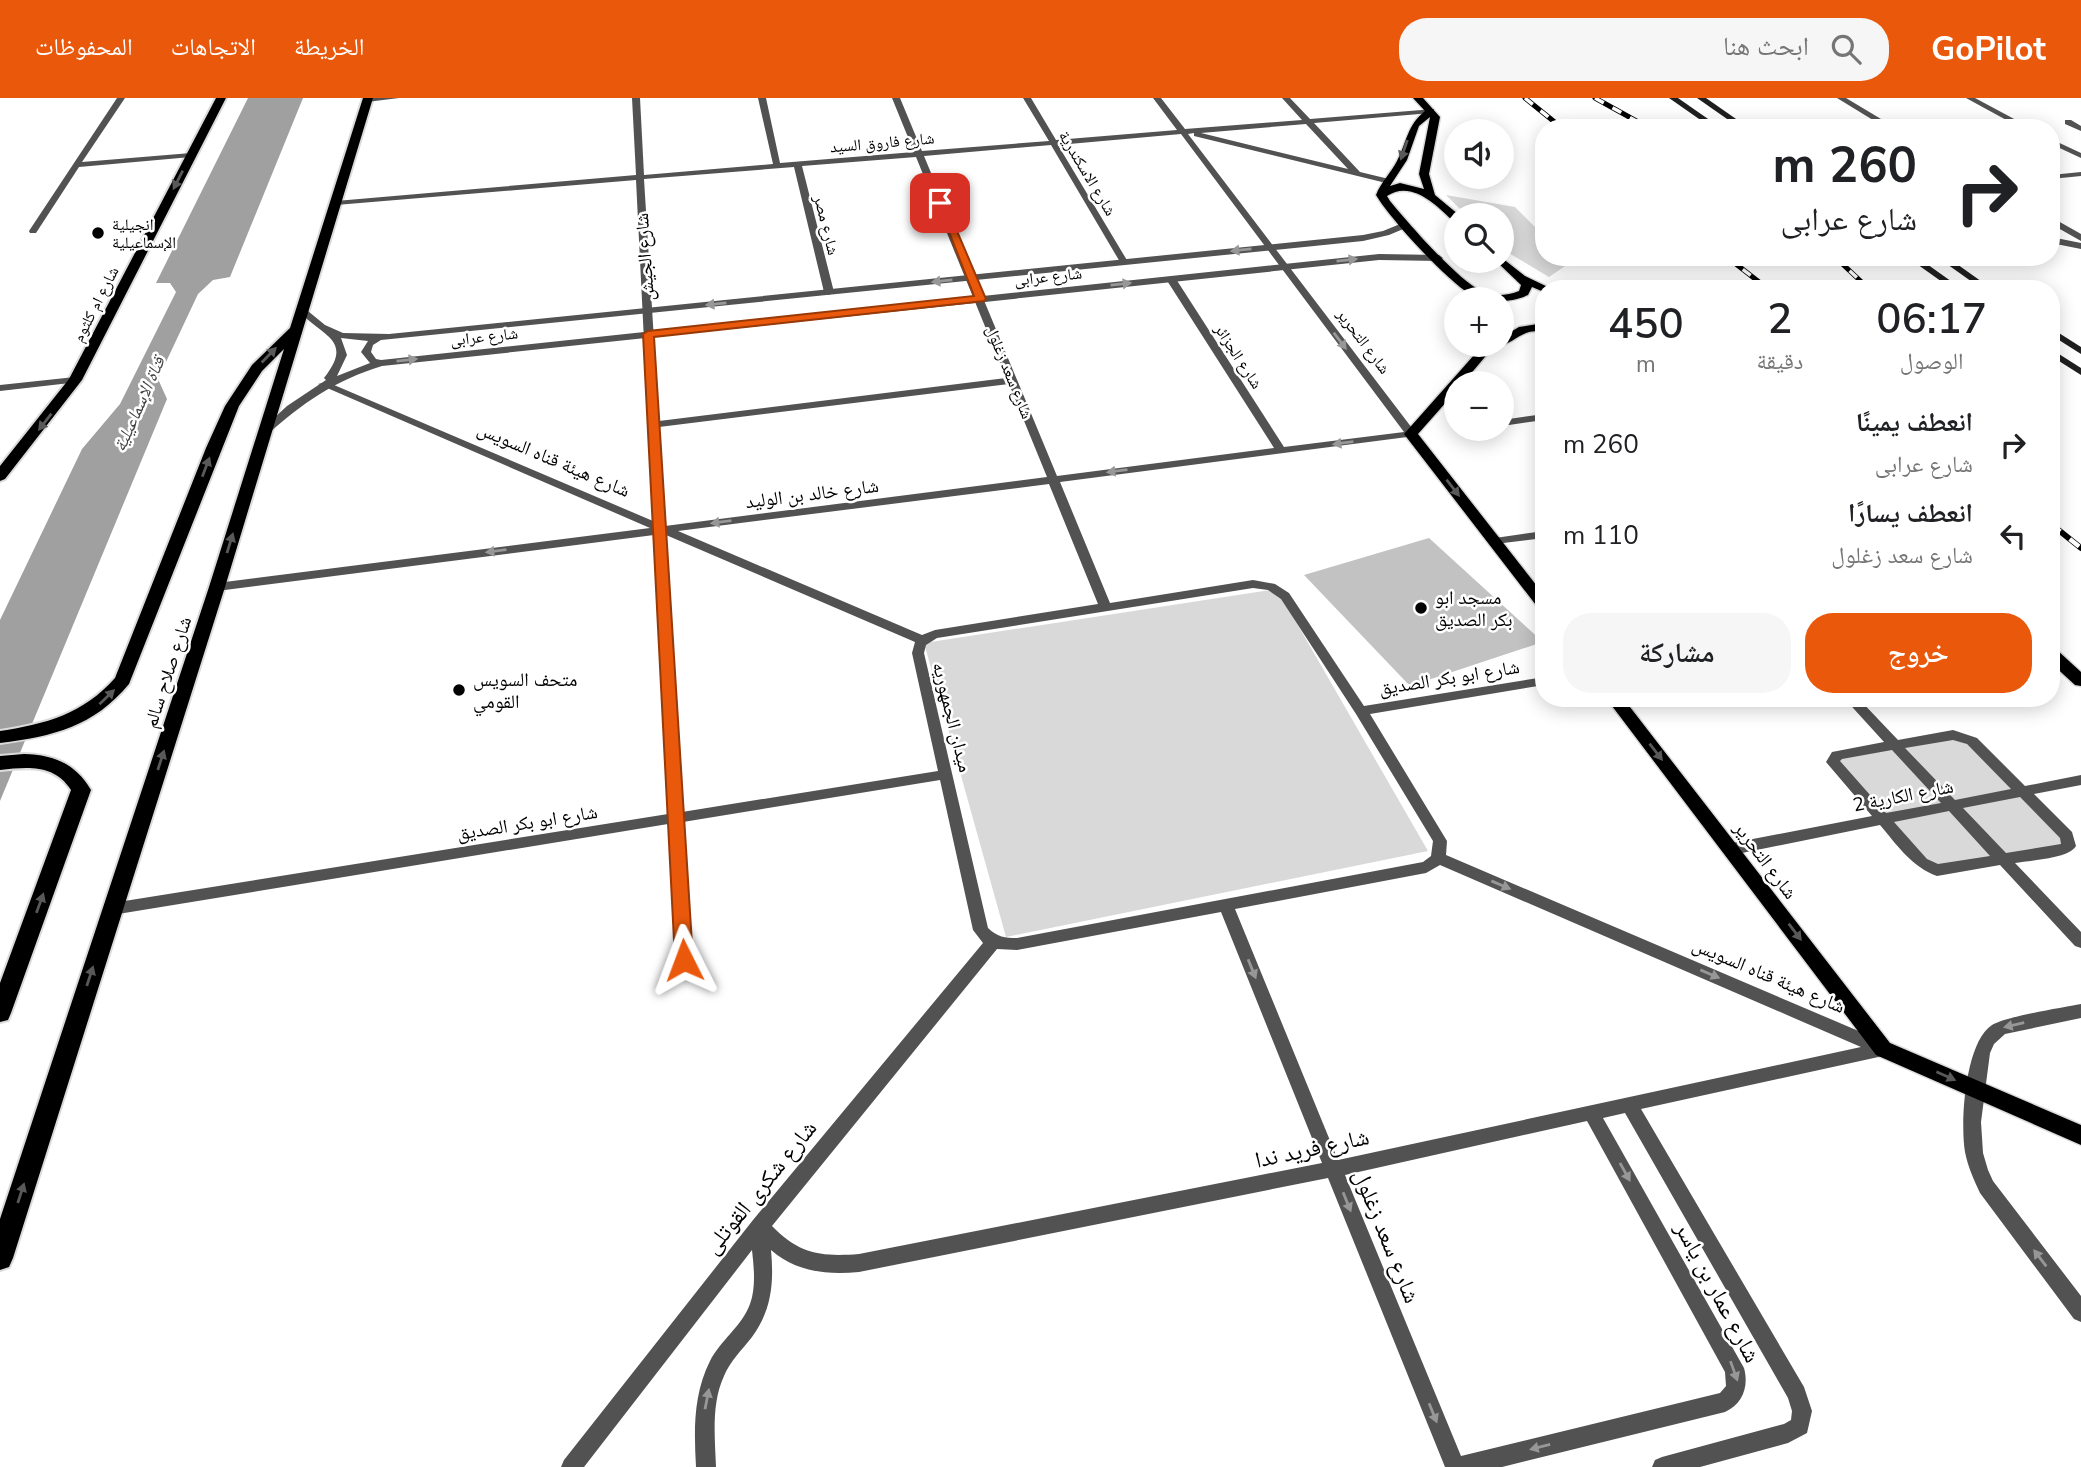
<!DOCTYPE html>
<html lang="ar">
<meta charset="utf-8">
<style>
body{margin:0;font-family:"Nunito Sans","Noto Naskh Arabic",sans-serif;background:#f6f6f6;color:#202124;direction:rtl;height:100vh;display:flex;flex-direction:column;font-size:26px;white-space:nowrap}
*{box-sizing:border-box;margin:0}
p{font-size:23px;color:#757577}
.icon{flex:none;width:38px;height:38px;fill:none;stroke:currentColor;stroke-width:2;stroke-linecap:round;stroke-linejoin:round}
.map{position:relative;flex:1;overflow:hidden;direction:ltr}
.details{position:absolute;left:1535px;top:182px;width:525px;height:427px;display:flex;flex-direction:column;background:#fff;border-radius:28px;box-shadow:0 4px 18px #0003;direction:rtl}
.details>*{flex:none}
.top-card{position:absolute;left:1535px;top:21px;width:525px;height:147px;border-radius:28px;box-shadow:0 4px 18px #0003;direction:rtl;background:#fff;color:#202124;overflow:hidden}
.buttons{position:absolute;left:1444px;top:21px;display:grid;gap:14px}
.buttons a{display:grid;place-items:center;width:70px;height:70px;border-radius:50%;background:#fff;box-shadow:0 4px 18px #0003;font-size:35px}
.pin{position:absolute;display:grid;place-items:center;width:60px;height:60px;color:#fff;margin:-30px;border-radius:14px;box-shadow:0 4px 10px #0006}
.me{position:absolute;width:77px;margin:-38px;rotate:357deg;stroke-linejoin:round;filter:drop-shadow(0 0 5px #0008)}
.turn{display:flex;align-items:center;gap:24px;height:147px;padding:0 28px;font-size:32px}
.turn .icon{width:91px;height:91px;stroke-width:2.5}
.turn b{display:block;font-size:49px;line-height:60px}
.eta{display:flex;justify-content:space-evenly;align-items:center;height:119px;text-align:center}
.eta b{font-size:42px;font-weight:600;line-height:49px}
.cta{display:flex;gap:14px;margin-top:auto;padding:14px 28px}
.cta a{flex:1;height:80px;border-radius:28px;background:#ea580c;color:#fff;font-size:28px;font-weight:600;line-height:80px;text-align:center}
.cta a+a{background:#f6f6f6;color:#202124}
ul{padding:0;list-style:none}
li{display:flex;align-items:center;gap:21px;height:91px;padding:0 28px}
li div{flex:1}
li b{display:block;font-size:26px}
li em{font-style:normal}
header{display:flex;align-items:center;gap:42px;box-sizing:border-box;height:98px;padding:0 35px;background:#ea580c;color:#fff}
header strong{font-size:33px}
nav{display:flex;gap:38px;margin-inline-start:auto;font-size:24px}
.search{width:490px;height:63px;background:#f6f6f6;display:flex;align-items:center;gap:18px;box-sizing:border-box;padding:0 24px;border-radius:28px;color:#757577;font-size:26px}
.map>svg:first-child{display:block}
.green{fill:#d9d9d9}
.water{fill:#a0a0a0}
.building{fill:#c2c2c2}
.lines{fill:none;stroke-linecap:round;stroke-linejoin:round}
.primary-casing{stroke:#dbdbdb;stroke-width:3}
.trunk-casing{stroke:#dbdbdb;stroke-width:4}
.minor{fill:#525252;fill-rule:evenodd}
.tertiary{fill:#525252;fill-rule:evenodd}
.secondary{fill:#1f1f1f;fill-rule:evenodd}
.primary{fill:#000;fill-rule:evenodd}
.trunk{fill:#000;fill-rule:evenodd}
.rail-far1-casing{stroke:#000;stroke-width:5}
.rail-casing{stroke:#000;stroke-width:6}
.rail-far1{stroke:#fff;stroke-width:3.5;stroke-dasharray:10;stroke-linecap:butt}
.rail{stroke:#fff;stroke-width:4.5;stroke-dasharray:12;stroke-linecap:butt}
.oneway{fill:#595959}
.oneway2{fill:#979797}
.route{fill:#ea580c;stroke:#983908;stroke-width:2}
.poi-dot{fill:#000;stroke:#fff;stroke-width:2.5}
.labels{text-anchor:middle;stroke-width:5;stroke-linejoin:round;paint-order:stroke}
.far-street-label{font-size:16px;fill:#000;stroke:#fff}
.far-poi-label{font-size:16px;fill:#000;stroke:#fff;text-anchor:start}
.far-water-label{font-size:18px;font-style:italic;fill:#414141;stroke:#fff}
.street-label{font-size:19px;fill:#000;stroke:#fff}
.poi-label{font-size:19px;fill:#000;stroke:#fff;text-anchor:start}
.near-street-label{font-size:23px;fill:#000;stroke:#fff}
</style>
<header>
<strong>GoPilot</strong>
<div class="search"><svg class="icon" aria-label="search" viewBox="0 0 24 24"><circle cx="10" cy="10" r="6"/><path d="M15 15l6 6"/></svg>ابحث هنا</div>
<nav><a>الخريطة</a><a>الاتجاهات</a><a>المحفوظات</a></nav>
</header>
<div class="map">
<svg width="2081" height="1369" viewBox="0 0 2081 1369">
<rect width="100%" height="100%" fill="#fff"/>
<g class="green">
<polygon points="1446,97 1515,109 1543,137 1544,159 1566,159 1571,164 1549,179 1502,151 1502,117 1466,117"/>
<polygon points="1277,491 1428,753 1006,839 924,545"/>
<polygon points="1959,638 2069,748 1937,772 1834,660"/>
</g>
<polygon class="water" points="248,0 303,0 230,179 213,182 198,196 158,281 167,301 0,703 0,522 82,351 120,306 176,194 170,185 156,185"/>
<polygon class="building" points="1429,440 1543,544 1410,588 1304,477"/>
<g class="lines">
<g class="primary-casing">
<g id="primary">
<path d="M 1413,0 L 1423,0 L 1440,19 L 1429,76 L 1435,97 L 1459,117 L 1456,117 L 1456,123 L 1452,122 C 1435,106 1411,82 1387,98 L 1390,103 C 1409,126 1456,180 1481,193 C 1492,199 1507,198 1519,193 L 1521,187 L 1496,163 L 1502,163 L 1502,160 L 1525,178 L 1552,191 L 1544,191 L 1544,194 L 1532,189 L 1528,197 C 1513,204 1488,206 1473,198 C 1449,185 1390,121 1376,97 C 1381,84 1391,75 1397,63 C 1407,44 1407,27 1425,13 ZM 1430,19 L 1419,76 L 1424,91 L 1400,85 L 1390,88 L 1407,62 L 1419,28 Z"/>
<path d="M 1544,225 L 1544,232 C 1538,233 1531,233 1526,235 C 1516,239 1509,247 1499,247 L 1502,247 L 1502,239 L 1519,229 Z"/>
<polygon points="1483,247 1495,247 1463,285 1456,285 1456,293 1418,336 1544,497 1544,513 1539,511 1404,336"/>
<polygon points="2051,551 2057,552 2081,574 2081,588 2075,587 2051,565"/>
<polygon points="1606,600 1623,600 1890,945 2081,1027 2081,1047 1876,957"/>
</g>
</g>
<g class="trunk-casing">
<g id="trunk">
<polygon points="216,0 226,0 82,282 5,381 0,383 0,368 69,281"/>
<path d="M 363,0 L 373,0 L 225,489 L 13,1160 L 9,1169 L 0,1172 L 0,1121 L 209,489 L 284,251 L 262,273 L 239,308 L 129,586 C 93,629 54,638 0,645 L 0,633 C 46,626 83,616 115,580 L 206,350 L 225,308 L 252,267 L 290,230 Z"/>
<path d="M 24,656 C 54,657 75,665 91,692 L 11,915 L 8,922 L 0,924 L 0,885 L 71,692 C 54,666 28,669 0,672 L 0,658 Z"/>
</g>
</g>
<g class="minor">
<polygon points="117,0 125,0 82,64 191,55 195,57 191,59 79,69 36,135 30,135 29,133"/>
<polygon points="366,0 399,0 367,4 363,2"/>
<path d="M 632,0 L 640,0 L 644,77 L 773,66 L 758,0 L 766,0 L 780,65 L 914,54 L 892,0 L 900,0 L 922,53 L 1049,43 L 1023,0 L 1031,0 L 1056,42 L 1177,32 L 1153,0 L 1161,0 L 1185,31 L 1302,22 L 1282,0 L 1290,0 L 1310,21 L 1434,11 L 1434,15 L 1431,15 L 1314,25 L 1360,74 L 1389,81 L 1390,83 L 1386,85 L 1194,38 L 1194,35 L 1188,36 L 1415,334 L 1415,338 L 1060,384 L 1110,505 L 1253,482 L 1275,486 L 1289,495 L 1364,608 L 1544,579 L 1544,587 L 1370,616 L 1447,743 L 1446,757 L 1889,946 L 1891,951 L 1889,956 L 1883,958 L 1641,1011 L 1804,1289 L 1812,1313 L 1807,1335 L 1788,1345 L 1700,1369 L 1652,1369 L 1655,1362 L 1662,1359 L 1784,1326 L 1791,1322 L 1792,1313 L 1788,1300 L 1625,1015 L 1603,1020 L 1744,1270 C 1749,1288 1743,1306 1725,1314 L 1502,1369 L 1445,1369 L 1328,1080 L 859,1174 C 827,1177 796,1174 771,1152 C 774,1184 772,1212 752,1239 C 742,1252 730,1263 724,1278 C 711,1306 715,1340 716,1369 L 696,1369 C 694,1333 693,1297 710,1263 C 720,1243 742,1228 750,1206 C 756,1189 754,1170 752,1152 L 584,1369 L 561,1369 L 564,1362 L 753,1122 L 983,845 L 973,832 L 940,682 L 683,724 L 691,862 L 689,867 L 683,868 L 677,867 L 675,862 L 668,726 L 112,817 L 107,815 L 104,811 L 107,807 L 112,805 L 668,716 L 654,437 L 217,493 L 211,489 L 217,485 L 650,430 L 318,286 L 327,284 L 653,423 L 636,82 L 336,107 L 332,105 L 336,103 L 636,77 ZM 1306,26 L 1348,71 L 1201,35 ZM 1181,36 L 1404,334 L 1284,349 L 1176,181 L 1171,178 L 1166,181 L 1274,350 L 1057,378 L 924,58 L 1051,47 L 1120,164 L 1124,167 L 1128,164 L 1058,47 ZM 916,59 L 1006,280 L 659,323 L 644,81 L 794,69 L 824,194 L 829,197 L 834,194 L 802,68 ZM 1009,286 L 1047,379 L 665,428 L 659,329 ZM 1049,386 L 1098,506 L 935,532 L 922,537 L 678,433 ZM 666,437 L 915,544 L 912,555 L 938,673 L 682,714 ZM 1253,490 L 1268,492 L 1281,501 L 1356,616 L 1433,743 L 1431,758 L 1423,764 L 1017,840 C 1005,840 997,839 988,830 L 924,555 L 926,547 L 937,540 ZM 1440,767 L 1861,949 L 1338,1062 L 1235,811 L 1426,775 ZM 1221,814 L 1322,1065 L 859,1156 C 821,1159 799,1156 772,1128 L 997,851 L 1017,852 ZM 1587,1023 L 1725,1274 L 1726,1288 L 1720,1295 L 1461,1358 L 1345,1077 Z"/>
<polygon points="1837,0 1846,0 1896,30 1886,30"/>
<polygon points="1966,0 1975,0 2031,30 2021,30"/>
<polygon points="2065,22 2071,22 2081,28 2081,33 2065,26"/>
<polygon points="2051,41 2081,55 2081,60 2051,46"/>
<polygon points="2051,119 2081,136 2081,143 2051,126"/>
<polygon points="2051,139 2081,145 2081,151 2051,145"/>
<polygon points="75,279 79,280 79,284 0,293 0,287"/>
<polygon points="1544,316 1544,322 1502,328 1502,322"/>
<polygon points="1544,433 1544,440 1495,446 1489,443 1495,440"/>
<path d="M 1844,600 L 1858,600 L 1898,642 L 1953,632 L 1977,640 L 2025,688 L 2081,677 L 2081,687 L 2034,696 L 2072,734 L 2076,748 C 2068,761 2031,762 2015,765 L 2081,834 L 2081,850 L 2075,848 L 2000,767 L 1937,778 C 1912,769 1897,747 1880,727 L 1732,757 L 1727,755 L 1725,751 L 1727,747 L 1732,745 L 1872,718 L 1826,664 L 1832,654 L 1884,644 ZM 1953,642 L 1967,646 L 2011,691 L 1955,702 L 1905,650 ZM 1892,652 L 1941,705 L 1886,715 L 1840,663 L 1842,661 ZM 2020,699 L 2060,740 L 2061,746 L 2006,755 L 1963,710 ZM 1949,713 L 1990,758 L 1938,766 L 1927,761 L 1894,724 Z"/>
<path d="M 2081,906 L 2081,920 L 2005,936 L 1994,946 L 1990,955 L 1981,1024 L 1983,1055 L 1988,1072 L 1993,1083 L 2081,1198 L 2081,1224 L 2074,1221 L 1980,1095 C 1974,1082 1968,1069 1965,1054 C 1960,1025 1965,944 1992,927 C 2007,918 2061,910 2081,906 Z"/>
</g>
<g class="tertiary">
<polygon points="2081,74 2081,78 2051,81 2051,77"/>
<path d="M 1405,124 L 1409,127 L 1408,129 L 1389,137 L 1363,143 L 381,242 L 373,247 L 371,254 L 376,261 L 381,262 L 1379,156 L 1439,157 L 1443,160 L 1439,163 L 1379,162 L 382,268 C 336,282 302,305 267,337 L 263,338 L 258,335 L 287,308 L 326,282 L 324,280 C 354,242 323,239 300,214 L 300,210 L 303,209 L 325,227 L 343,235 L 389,236 L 1363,137 L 1383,133 ZM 341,240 L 368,243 L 361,254 L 370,265 L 337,278 L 347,257 Z"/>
</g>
<g class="secondary">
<polygon points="1669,0 1678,0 1721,30 1712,30"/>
<polygon points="1697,0 1706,0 1749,30 1740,30"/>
<polygon points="1907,159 1917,159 1962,191 1952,191"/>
<polygon points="1937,159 1947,159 1992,191 1982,191"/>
<polygon points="2051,230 2081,249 2081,256 2051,237"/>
<polygon points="2051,251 2081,270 2081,277 2051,258"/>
</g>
<use href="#primary" class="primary"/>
<use href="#trunk" class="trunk"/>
<g class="rail-far1-casing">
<g id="rail-far1">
<polyline points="1525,0 1562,30"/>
<polyline points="1595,0 1649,30"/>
<polyline points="1727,159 1768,191"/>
<polyline points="1835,159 1869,191"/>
</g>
</g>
<g class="rail-casing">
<polyline id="rail" points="2051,426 2081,450"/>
</g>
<use href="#rail-far1" class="rail-far1"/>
<use href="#rail" class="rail"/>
</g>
<defs><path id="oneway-solid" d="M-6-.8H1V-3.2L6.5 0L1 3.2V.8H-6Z" transform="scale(1.75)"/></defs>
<g class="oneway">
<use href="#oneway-solid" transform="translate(1404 52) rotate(109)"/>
<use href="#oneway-solid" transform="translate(178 82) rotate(117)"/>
<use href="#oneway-solid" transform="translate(269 257) rotate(-46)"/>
<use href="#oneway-solid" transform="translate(45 324) rotate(128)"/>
<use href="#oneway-solid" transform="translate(206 369) rotate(-69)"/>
<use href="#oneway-solid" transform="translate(1453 390) rotate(52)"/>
<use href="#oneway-solid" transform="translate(230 445) rotate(-73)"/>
<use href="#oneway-solid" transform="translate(107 599) rotate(-44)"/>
<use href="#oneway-solid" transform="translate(1656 654) rotate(52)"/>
<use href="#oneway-solid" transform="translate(161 662) rotate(-72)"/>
<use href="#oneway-solid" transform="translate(40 805) rotate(-70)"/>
<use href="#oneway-solid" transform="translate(1795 834) rotate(53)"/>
<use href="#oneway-solid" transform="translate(90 878) rotate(-72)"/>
<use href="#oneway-solid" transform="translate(1946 978) rotate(24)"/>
<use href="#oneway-solid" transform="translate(21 1095) rotate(-72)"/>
</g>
<g class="oneway2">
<use href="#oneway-solid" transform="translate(1241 152) rotate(174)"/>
<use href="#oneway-solid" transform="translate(1347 162) rotate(-6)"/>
<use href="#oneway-solid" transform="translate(942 183) rotate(174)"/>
<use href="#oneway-solid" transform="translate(1121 186) rotate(-6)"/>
<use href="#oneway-solid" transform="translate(716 206) rotate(174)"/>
<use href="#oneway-solid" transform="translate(1340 243) rotate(53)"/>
<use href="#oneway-solid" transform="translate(407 262) rotate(-6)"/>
<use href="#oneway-solid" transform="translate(1343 345) rotate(173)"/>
<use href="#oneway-solid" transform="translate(1117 373) rotate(173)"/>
<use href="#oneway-solid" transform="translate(721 424) rotate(173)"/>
<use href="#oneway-solid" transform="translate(496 453) rotate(173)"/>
<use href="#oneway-solid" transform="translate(1501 787) rotate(23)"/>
<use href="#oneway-solid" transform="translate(1252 871) rotate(68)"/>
<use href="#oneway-solid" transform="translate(1710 876) rotate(23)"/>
<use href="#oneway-solid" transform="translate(2014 927) rotate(167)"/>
<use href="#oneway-solid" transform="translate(1625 1074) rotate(61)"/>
<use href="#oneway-solid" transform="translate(1347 1104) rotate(68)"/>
<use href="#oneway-solid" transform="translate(2040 1160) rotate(-127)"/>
<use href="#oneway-solid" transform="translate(1734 1273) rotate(70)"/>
<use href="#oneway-solid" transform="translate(707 1301) rotate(-79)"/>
<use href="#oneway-solid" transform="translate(1433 1315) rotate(68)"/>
<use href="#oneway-solid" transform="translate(1540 1349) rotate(166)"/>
</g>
<polygon class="route" points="937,103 945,105 986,201 984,203 654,239 693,862 690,867 684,869 677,867 675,862 643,236 648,233 974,198"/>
<g class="poi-dot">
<circle cx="98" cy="135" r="7"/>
<circle cx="1421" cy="510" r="7"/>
<circle cx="459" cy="592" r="7"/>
</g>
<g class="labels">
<g class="far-street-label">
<text transform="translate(882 44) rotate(-5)" y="6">شارع فاروق السيد</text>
<text transform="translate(1088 75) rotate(59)" y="6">شارع الاسكندرية</text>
<text transform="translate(827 127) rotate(76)" y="6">شارع مصر</text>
<text transform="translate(1048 178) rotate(-6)" y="6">شارع عرابى</text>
<text transform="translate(95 206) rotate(-63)" y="6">شارع ام كلثوم</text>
<text transform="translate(484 238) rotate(-6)" y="6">شارع عرابى</text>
<text transform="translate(1364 243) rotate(53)" y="6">شارع التحرير</text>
<text transform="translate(1239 258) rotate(57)" y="6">شارع الجزائر</text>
<text transform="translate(1010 274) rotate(68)" y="6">شارع سعد زغلول</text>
</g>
<g class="far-poi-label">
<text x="112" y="132">انجيلية<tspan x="112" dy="18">الإسماعيلية</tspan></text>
</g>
<g class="far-water-label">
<text transform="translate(139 306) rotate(-66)" y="6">قناة الإسماعيلية</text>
</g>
<g class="street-label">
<text transform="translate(644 159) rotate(-94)" y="7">شارع الجيش</text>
<text transform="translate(554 361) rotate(23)" y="7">شارع هيئة قناه السويس</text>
<text transform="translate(812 395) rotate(-7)" y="7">شارع خالد بن الوليد</text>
<text transform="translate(167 574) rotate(-72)" y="7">شارع صلاح سالم</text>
<text transform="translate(1449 579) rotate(-9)" y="7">شارع ابو بكر الصديق</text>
<text transform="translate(953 619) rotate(76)" y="7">ميدان الجمهوريه</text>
<text transform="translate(1903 697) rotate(-11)" y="7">شارع الكارية 2</text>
<text transform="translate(527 724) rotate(-9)" y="7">شارع ابو بكر الصديق</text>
<text transform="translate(1766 762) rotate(53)" y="7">شارع التحرير</text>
<text transform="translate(1769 877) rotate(23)" y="7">شارع هيئة قناه السويس</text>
</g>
<g class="poi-label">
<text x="1435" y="506">مسجد ابو<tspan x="1435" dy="22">بكر الصديق</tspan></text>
<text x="473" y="588">متحف السويس<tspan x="473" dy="22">القومي</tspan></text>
</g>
<g class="near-street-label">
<text transform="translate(1312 1050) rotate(-12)" y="8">شارع فريد ندا</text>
<text transform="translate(760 1089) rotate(-51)" y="8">شارع شكرى القوتلى</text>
<text transform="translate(1387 1138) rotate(68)" y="8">شارع سعد زغلول</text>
<text transform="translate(1718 1194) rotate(62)" y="8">شارع عمار بن ياسر</text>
</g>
</g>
</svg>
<div class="buttons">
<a><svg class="icon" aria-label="sound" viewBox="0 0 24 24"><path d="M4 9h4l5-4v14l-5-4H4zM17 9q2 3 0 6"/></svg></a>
<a><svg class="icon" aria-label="search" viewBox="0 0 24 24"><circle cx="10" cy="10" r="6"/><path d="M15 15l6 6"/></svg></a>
<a>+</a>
<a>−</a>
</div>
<div class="pin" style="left:940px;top:105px;background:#d93025"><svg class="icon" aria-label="arrive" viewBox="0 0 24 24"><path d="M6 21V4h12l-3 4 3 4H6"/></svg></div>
<svg class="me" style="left:684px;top:862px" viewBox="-20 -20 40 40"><path d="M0-17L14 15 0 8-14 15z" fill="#ea580c" stroke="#fff" stroke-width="4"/></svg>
<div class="top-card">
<div class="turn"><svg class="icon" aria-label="right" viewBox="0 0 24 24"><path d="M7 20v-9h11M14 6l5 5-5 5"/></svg><div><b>260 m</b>شارع عرابى</div></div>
</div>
<section class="details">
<div class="eta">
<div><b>06:17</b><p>الوصول</p></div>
<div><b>2</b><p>دقيقة</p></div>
<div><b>450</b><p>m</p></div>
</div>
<ul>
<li><svg class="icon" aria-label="right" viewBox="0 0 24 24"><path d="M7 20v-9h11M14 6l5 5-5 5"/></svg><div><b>انعطف يمينًا</b><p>شارع عرابى</p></div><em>260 m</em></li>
<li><svg class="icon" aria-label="left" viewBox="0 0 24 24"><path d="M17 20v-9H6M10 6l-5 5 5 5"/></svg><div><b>انعطف يسارًا</b><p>شارع سعد زغلول</p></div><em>110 m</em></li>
</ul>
<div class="cta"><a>خروج</a><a>مشاركة</a></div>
</section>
</div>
